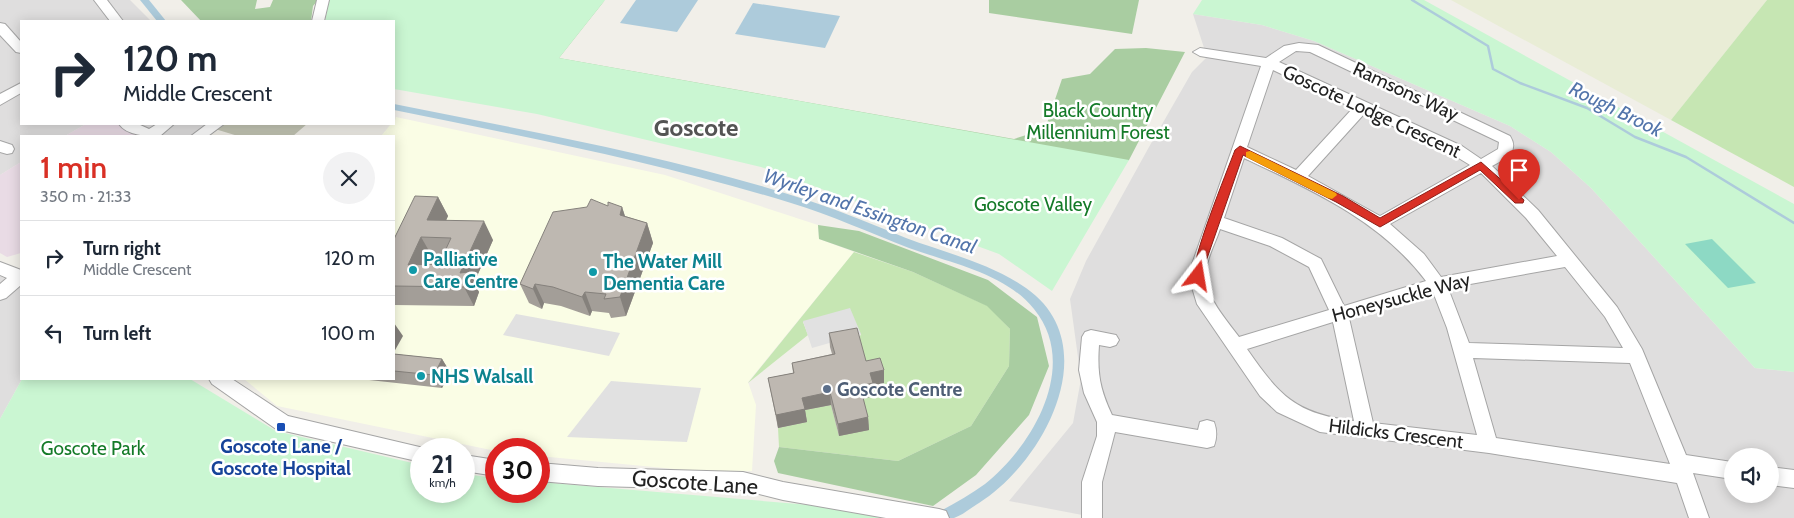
<!DOCTYPE html>
<meta charset="utf-8">
<style>
body{margin:0;font-family:Cabin,sans-serif;background:#f2f2f3;color:#1f2937;height:100vh;display:flex;flex-direction:column;font-size:19px;white-space:nowrap}
*{box-sizing:border-box;margin:0}
p{font-size:16px;color:#747a83}
.icon{flex:none;width:28px;height:28px;fill:none;stroke:currentColor;stroke-width:2;stroke-linecap:round;stroke-linejoin:round}
.map{position:relative;flex:1;overflow:hidden}
.side{position:absolute;left:20px;top:135px;width:375px;height:245px;display:flex;flex-direction:column;background:#fff;border-radius:0px;box-shadow:0 2px 12px #0003}
.side>*{flex:none}
.guide{position:absolute;left:20px;top:20px;width:375px;height:105px;border-radius:0px;box-shadow:0 2px 12px #0003;background:#fff;color:#1f2937;overflow:hidden}
.fabs{position:absolute;left:1724px;top:448px;display:grid;gap:10px}
.fabs a{display:grid;place-items:center;width:55px;height:55px;border-radius:50%;background:#fff;box-shadow:0 2px 12px #0003;font-size:25px}
.speed{position:absolute;left:410px;top:438px;display:flex;gap:10px;font-size:25px;font-weight:700;text-align:center}
.speed>*{display:grid;place-content:center;width:65px;height:65px;border-radius:50%;background:#fff;box-shadow:0 2px 12px #0003;line-height:1}
.speed small{font-size:12px;font-weight:400}
.speed .limit{border:8px solid #d22;background:#fff;color:#111}
.pin{position:absolute;display:grid;place-items:center;width:42px;height:42px;color:#fff;margin:-51px -21px;border-radius:50% 50% 50% 0;rotate:-45deg;box-shadow:0 0 5px #0007}
.pin .icon{rotate:45deg}
.me{position:absolute;width:55px;margin:-28px;rotate:14deg;stroke-linejoin:round;filter:drop-shadow(0 0 4px #0008)}
.turn{display:flex;align-items:center;gap:18px;height:105px;padding:0 20px;font-size:22px}
.turn .icon{width:65px;height:65px;stroke-width:2.5}
.turn b{display:block;font-size:35px;line-height:42px}
.round{display:grid;place-items:center;flex:none;width:52px;height:52px;border-radius:26px;background:#f2f2f3}
.headline{display:flex;align-items:center;justify-content:space-between;height:85px;padding:0 20px}
h1{font-size:30px;font-weight:600;line-height:38px;color:#d93025}
ul{padding:0;list-style:none}
li{display:flex;align-items:center;gap:15px;height:75px;padding:0 20px;border-top:1px solid #e0e1e3}
li div{flex:1}
li b{display:block;font-size:19px}
li em{font-style:normal}
.map>svg:first-child{display:block}
.residential{fill:#dfdede;fill-rule:evenodd}
.industrial{fill:#e9dbe5}
.education{fill:#fafde5}
.construction{fill:#c3c5b4}
.farmland{fill:#e9edd6}
.grass{fill:#c6e6b3}
.forest{fill:#a9cda1}
.park{fill:#caf6d2}
.pitch{fill:#8dd9c4}
.parking{fill:#e1e1e1}
.water{fill:#adcbdb}
.lines{fill:none;stroke-linecap:round;stroke-linejoin:round}
.stream{stroke:#adcbdb;stroke-width:2.5}
.canal{fill:#adcbdb;fill-rule:evenodd}
.minor-casing{stroke:#a5a5a5;stroke-width:2}
.minor{fill:#fff;fill-rule:evenodd}
.wall{fill:#a39e98;fill-rule:evenodd}
.shaded-wall{fill:#85817c}
.building{fill:#beb8b1;stroke:#85817c;fill-rule:evenodd}
.route{fill:#d93025;stroke:#8d1f18}
.slow{fill:#f59e0b}
.culture-dot{fill:#0f9aa8;stroke:#fff;stroke-width:2}
.service-dot{fill:#5c6f8a;stroke:#fff;stroke-width:2}
.transit-dot{fill:#1a4fb4;stroke:#fff;stroke-width:2}
.labels{text-anchor:middle;stroke-width:5;stroke-linejoin:round;paint-order:stroke}
.street-label{font-size:19px;fill:#212121;stroke:#fff}
.park-label{font-size:19px;fill:#147a28;stroke:#fff}
.culture-label{font-size:19px;font-weight:bold;fill:#0d838f;stroke:#fff;text-anchor:start}
.service-label{font-size:19px;font-weight:bold;fill:#4e5e75;stroke:#fff;text-anchor:start}
.transit-label{font-size:19px;font-weight:bold;fill:#164399;stroke:#fff}
.water-label{font-size:20px;font-style:italic;fill:#5375ab;stroke:#fff}
.near-street-label{font-size:22px;fill:#212121;stroke:#fff}
.district-label{font-size:24px;font-weight:bold;fill:#545454;stroke:#fff}
</style>
<div class="map">
<svg width="1794" height="518" viewBox="0 0 1794 518">
<rect width="100%" height="100%" fill="#f1efe9"/>
<g class="residential">
<polygon points="0,0 130,0 151,21 21,21 21,124 86,124 65,136 21,136 21,162 0,175"/>
<path d="M 1193,14 L 1262,25 L 1314,41 L 1510,126 L 1551,152 L 1591,188 L 1755,368 L 1794,372 L 1794,518 L 1098,518 L 1009,501 L 1073,423 L 1081,379 L 1070,299 L 1086,261 L 1149,147 L 1192,72 L 1207,57 ZM 1732,456 L 1770,456 L 1770,494 L 1732,494 Z"/>
<polygon points="120,124 212,124 194,136 147,136"/>
<polygon points="0,276 21,288 22,379 0,419"/>
</g>
<g class="industrial">
<polygon points="86,124 120,124 147,136 65,136"/>
<polygon points="21,162 21,253 7,257 0,253 0,175"/>
</g>
<polygon class="education" points="396,117 665,175 818,225 819,239 854,252 748,382 756,405 752,471 706,472 539,456 539,449 496,449 496,451 277,406 244,379 394,379 394,136 381,136 391,124 394,124"/>
<polygon class="construction" points="223,124 307,124 293,136 238,136 215,129"/>
<polygon class="farmland" points="1451,0 1767,0 1671,120"/>
<g class="grass">
<polygon points="1767,0 1794,0 1794,187 1671,120"/>
<polygon points="854,252 913,272 988,306 1010,329 1009,366 971,426 898,461 779,447 778,428 806,422 804,410 831,405 839,436 860,399 867,374 858,341 861,334 803,322 808,335 748,383"/>
</g>
<g class="forest">
<polygon points="181,0 257,0 255,9 270,7 273,0 318,0 313,6 311,21 201,21"/>
<polygon points="605,0 559,58 1014,139 1045,129 1062,79 1090,74 1115,49 1146,48 1185,52 1129,160 1062,196 524,80"/>
<polygon points="989,0 1139,0 1132,34 989,13"/>
<polygon points="818,225 859,231 988,280 1037,317 1049,366 1029,415 976,475 933,506 778,473 774,461 779,447 898,461 971,426 1009,366 1010,329 987,306 913,272 819,239"/>
</g>
<g class="park">
<polygon points="329,0 605,0 559,58 1129,160 1052,291 999,254 761,167 537,114 394,89 394,21 325,21"/>
<polygon points="1202,0 1424,0 1794,204 1794,372 1755,368 1591,188 1551,152 1510,126 1314,41 1262,25 1193,14"/>
<polygon points="22,379 190,379 276,431 421,465 421,491 464,491 464,474 496,478 496,491 539,491 539,482 917,514 899,518 0,518 0,419"/>
</g>
<polygon class="pitch" points="1712,239 1756,283 1728,288 1685,244"/>
<g class="parking">
<polygon points="850,308 861,334 812,348 803,321"/>
<polygon points="516,314 620,333 609,356 503,335"/>
<polygon points="611,381 701,388 687,442 567,437"/>
</g>
<g class="water">
<polygon points="636,0 698,0 677,32 620,23"/>
<polygon points="753,3 840,16 825,48 735,34"/>
</g>
<g class="lines">
<polyline class="stream" points="1412,0 1488,46 1493,69 1520,83 1587,108 1635,137 1686,157 1794,223"/>
<g class="canal">
<polygon points="140,0 149,0 166,21 157,21"/>
<path d="M 394,104 C 533,132 675,157 810,201 C 843,212 874,225 906,238 C 946,253 990,263 1026,288 C 1107,345 1044,462 979,503 C 972,507 963,515 954,518 C 949,518 941,518 935,518 L 937,513 C 953,504 970,495 985,484 C 1033,446 1080,365 1034,309 C 1005,273 950,263 909,248 C 870,233 831,215 791,203 C 661,163 527,137 394,110 Z"/>
</g>
<g class="minor-casing">
<g id="minor">
<polygon points="94,0 107,0 123,21 110,21"/>
<polygon points="317,0 329,0 324,21 312,21"/>
<polygon points="0,23 5,24 21,42 21,53 16,52 0,35"/>
<path d="M 1299,43 L 1318,45 L 1510,136 C 1520,152 1505,159 1492,166 L 1538,210 L 1617,307 L 1642,349 L 1686,455 L 1732,462 L 1732,479 L 1693,473 L 1709,518 L 1689,518 L 1677,483 L 1489,453 L 1320,432 L 1277,412 L 1260,396 L 1197,304 L 1191,284 L 1190,270 L 1261,66 L 1200,56 L 1193,52 L 1200,48 L 1266,58 L 1284,46 ZM 1296,51 L 1310,52 L 1499,142 L 1498,149 L 1481,159 L 1462,146 L 1279,62 ZM 1273,70 L 1353,108 L 1296,170 L 1247,147 ZM 1365,113 L 1452,154 L 1470,165 L 1380,216 L 1308,176 ZM 1244,158 C 1311,190 1380,220 1426,281 L 1344,306 L 1321,259 L 1282,238 L 1224,218 ZM 1481,173 L 1526,218 L 1557,256 L 1441,277 L 1424,254 L 1390,224 ZM 1220,229 L 1270,246 L 1309,267 L 1329,310 L 1239,337 C 1225,318 1204,296 1206,271 C 1207,257 1216,242 1220,229 ZM 1565,267 L 1605,317 L 1623,348 L 1469,343 L 1448,288 ZM 1433,292 L 1447,328 L 1477,435 L 1373,423 L 1349,318 ZM 1333,322 L 1354,421 C 1295,414 1279,395 1247,349 ZM 1473,358 L 1630,363 L 1670,464 L 1496,438 Z"/>
<polygon points="21,83 21,93 0,105 0,94"/>
<path d="M 119,124 L 138,124 L 149,129 L 157,124 L 174,124 L 160,136 C 147,136 127,136 119,124 Z"/>
<polygon points="207,124 224,124 208,136 191,136"/>
<polygon points="0,141 12,145 14,149 12,153 7,154 0,152"/>
<polygon points="0,262 21,270 21,285 6,298 0,300 0,284 7,278 0,275"/>
<path d="M 1091,330 L 1116,335 L 1119,340 L 1116,345 L 1110,347 L 1099,345 C 1097,374 1100,389 1112,415 L 1198,430 L 1200,422 L 1207,420 L 1214,422 C 1217,430 1217,438 1214,446 L 1207,448 L 1115,432 L 1102,482 L 1102,518 L 1082,518 L 1082,482 L 1097,436 L 1097,422 L 1084,393 L 1079,370 L 1082,337 L 1085,332 Z"/>
<polygon points="209,379 232,379 288,416 428,449 421,449 421,462 276,429 212,384"/>
<polygon points="464,455 496,460 496,476 464,471"/>
<polygon points="539,463 598,468 743,472 783,482 939,509 946,511 949,518 886,518 783,500 743,490 598,486 539,481"/>
<polygon points="1770,467 1794,470 1794,488 1770,485"/>
</g>
</g>
<use href="#minor" class="minor"/>
</g>
<g class="wall">
<path d="M 438,197 L 448,216 L 446,220 L 493,240 L 474,283 L 479,292 L 474,306 L 394,305 L 394,239 ZM 432,256 L 443,257 L 439,264 L 428,264 Z"/>
<polygon points="608,206 622,207 625,216 647,223 653,243 626,316 611,318 609,313 592,311 590,316 561,306 544,303 542,309 529,303 520,284"/>
<polygon points="829,333 866,361 884,370 884,383 873,386 874,396 863,399 868,417 869,430 839,436 831,405 805,410 807,422 778,428 768,378 793,373 792,363 832,354 830,347"/>
<polygon points="394,354 442,359 450,372 442,388 360,379 394,379"/>
</g>
<g class="shaded-wall">
<polygon points="438,197 448,216 439,237 427,220"/>
<polygon points="622,207 628,226 620,215"/>
<polygon points="484,221 493,240 474,283 479,292 474,306 464,287 460,273"/>
<polygon points="647,223 653,243 626,316 620,297"/>
<polygon points="421,237 432,256 419,284 408,265"/>
<polygon points="535,284 544,303 542,309 533,289"/>
<polygon points="585,292 592,311 590,316 582,297"/>
<polygon points="394,323 403,336 394,352"/>
<polygon points="442,359 450,372 442,388 434,375"/>
<polygon points="884,370 884,383 873,386 874,396 860,399 860,386 870,373"/>
<polygon points="830,392 831,405 805,410 807,422 778,428 776,415 802,398"/>
<polygon points="868,417 869,430 839,436 838,424"/>
</g>
<g class="building">
<path d="M 415,196 L 438,197 L 427,220 L 484,221 L 460,273 L 469,272 L 464,287 L 394,286 L 394,239 ZM 421,237 L 451,238 L 439,264 L 408,265 Z"/>
<polygon points="591,199 608,206 608,202 622,207 620,215 647,223 620,297 604,299 606,294 585,292 582,297 553,287 535,284 533,289 520,284 553,212 587,207"/>
<polygon points="857,328 866,361 880,358 884,370 870,373 873,383 860,386 868,417 838,424 830,392 802,398 805,409 776,415 768,378 794,373 792,363 835,354 829,333"/>
<polygon points="394,354 442,359 434,375 394,371"/>
</g>
<path class="route" d="M 1240,146 L 1343,196 L 1380,218 L 1481,162 L 1524,200 L 1523,203 L 1515,203 L 1480,170 L 1380,227 L 1336,202 L 1243,155 L 1203,270 L 1202,279 L 1194,279 C 1188,266 1228,169 1235,150 Z"/>
<polygon class="slow" points="1250,151 1336,193 1337,195 1332,199 1328,198 1246,157 1246,152"/>
<g class="culture-dot">
<circle cx="413" cy="270" r="5"/>
<circle cx="593" cy="272" r="5"/>
<circle cx="421" cy="376" r="5"/>
</g>
<circle class="service-dot" cx="827" cy="389" r="5"/>
<rect class="transit-dot" x="276" y="422" width="10" height="10" rx="2.5"/>
<g class="labels">
<g class="street-label">
<text transform="translate(1406 91) rotate(25)" y="7">Ramsons Way</text>
<text transform="translate(1372 111) rotate(25)" y="7">Goscote Lodge Crescent</text>
<text transform="translate(1401 297) rotate(-15)" y="7">Honeysuckle Way</text>
<text transform="translate(1396 433) rotate(7)" y="7">Hildicks Crescent</text>
</g>
<g class="park-label">
<text x="1098" y="117">Black Country<tspan x="1098" dy="22">Millennium Forest</tspan></text>
<text x="1033" y="211">Goscote Valley</text>
<text x="93" y="455">Goscote Park</text>
</g>
<g class="culture-label">
<text x="423" y="266">Palliative<tspan x="423" dy="22">Care Centre</tspan></text>
<text x="603" y="268">The Water Mill<tspan x="603" dy="22">Dementia Care</tspan></text>
<text x="431" y="383">NHS Walsall</text>
</g>
<g class="service-label">
<text x="837" y="396">Goscote Centre</text>
</g>
<g class="transit-label">
<text x="281" y="453">Goscote Lane /<tspan x="281" dy="22">Goscote Hospital</tspan></text>
</g>
<g class="water-label">
<text transform="translate(1616 109) rotate(26)" y="7">Rough Brook</text>
<text transform="translate(870 211) rotate(19)" y="7">Wyrley and Essington Canal</text>
</g>
<g class="near-street-label">
<text transform="translate(695 482) rotate(4)" y="8">Goscote Lane</text>
</g>
<g class="district-label">
<text x="696" y="136">Goscote</text>
</g>
</g>
</svg>
<div class="fabs">
<a><svg class="icon" aria-label="sound" viewBox="0 0 24 24"><path d="M4 9h4l5-4v14l-5-4H4zM17 9q2 3 0 6"/></svg></a>
</div>
<div class="speed"><div>21<small>km/h</small></div><div class="limit">30</div></div>
<div class="pin" style="left:1519px;top:200px;background:#d93025"><svg class="icon" aria-label="arrive" viewBox="0 0 24 24"><path d="M6 21V4h12l-3 4 3 4H6"/></svg></div>
<svg class="me" style="left:1198px;top:276px" viewBox="-20 -20 40 40"><path d="M0-17L14 15 0 8-14 15z" fill="#d93025" stroke="#fff" stroke-width="4"/></svg>
<div class="guide">
<div class="turn"><svg class="icon" aria-label="right" viewBox="0 0 24 24"><path d="M7 20v-9h11M14 6l5 5-5 5"/></svg><div><b>120 m</b>Middle Crescent</div></div>
</div>
<section class="side">
<div class="headline"><div><h1>1 min</h1><p>350 m · 21:33</p></div><a class="round"><svg class="icon" aria-label="close" viewBox="0 0 24 24"><path d="M6 6l12 12M18 6L6 18"/></svg></a></div>
<ul>
<li><svg class="icon" aria-label="right" viewBox="0 0 24 24"><path d="M7 20v-9h11M14 6l5 5-5 5"/></svg><div><b>Turn right</b><p>Middle Crescent</p></div><em>120 m</em></li>
<li><svg class="icon" aria-label="left" viewBox="0 0 24 24"><path d="M17 20v-9H6M10 6l-5 5 5 5"/></svg><div><b>Turn left</b></div><em>100 m</em></li>
</ul>
</section>
</div>
